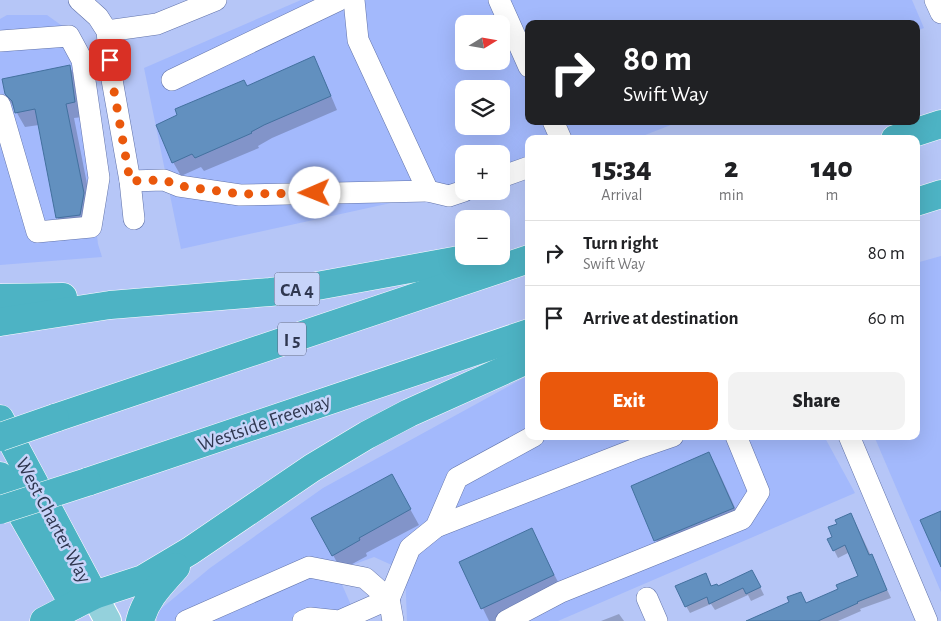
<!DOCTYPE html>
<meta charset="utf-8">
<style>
body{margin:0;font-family:"Alegreya Sans",sans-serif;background:#f2f2f2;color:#202124;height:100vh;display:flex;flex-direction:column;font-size:19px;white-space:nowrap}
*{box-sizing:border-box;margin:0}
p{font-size:16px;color:#757577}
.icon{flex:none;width:28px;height:28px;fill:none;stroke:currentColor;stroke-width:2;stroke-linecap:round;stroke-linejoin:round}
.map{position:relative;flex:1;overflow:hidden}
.details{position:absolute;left:525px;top:135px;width:395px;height:305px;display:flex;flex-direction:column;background:#fff;border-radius:10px;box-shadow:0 5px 20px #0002}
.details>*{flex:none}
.top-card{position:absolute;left:525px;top:20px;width:395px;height:105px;border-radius:10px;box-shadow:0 5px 20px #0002;background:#202124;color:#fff;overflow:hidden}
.needle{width:32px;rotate:79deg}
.fabs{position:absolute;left:455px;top:15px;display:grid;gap:10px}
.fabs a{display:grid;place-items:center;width:55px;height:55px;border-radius:10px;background:#fff;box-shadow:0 5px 20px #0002;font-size:25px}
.pin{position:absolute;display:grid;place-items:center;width:42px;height:42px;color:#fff;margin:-21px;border-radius:10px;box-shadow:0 2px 8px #0006}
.me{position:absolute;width:55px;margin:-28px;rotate:269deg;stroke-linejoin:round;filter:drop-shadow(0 0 4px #0008)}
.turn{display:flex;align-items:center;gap:18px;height:105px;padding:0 15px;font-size:22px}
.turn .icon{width:65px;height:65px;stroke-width:2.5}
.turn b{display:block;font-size:35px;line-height:42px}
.eta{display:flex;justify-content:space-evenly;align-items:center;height:85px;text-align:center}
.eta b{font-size:30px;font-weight:800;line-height:35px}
.action{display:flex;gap:10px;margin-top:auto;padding:10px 15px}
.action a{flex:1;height:58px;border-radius:10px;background:#ea580c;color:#fff;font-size:20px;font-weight:800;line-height:58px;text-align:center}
.action a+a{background:#f2f2f2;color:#202124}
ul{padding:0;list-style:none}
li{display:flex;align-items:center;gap:15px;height:65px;padding:0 15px;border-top:1px solid #e0e0e0}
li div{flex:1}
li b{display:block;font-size:19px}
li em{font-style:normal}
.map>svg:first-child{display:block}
.built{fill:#a3b9fc;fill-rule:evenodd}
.shadow{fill:#0003}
.building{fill:#6290bf;stroke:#43719f}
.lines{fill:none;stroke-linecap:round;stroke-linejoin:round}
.minor-casing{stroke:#6173aa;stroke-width:22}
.major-casing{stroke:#fff;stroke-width:28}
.highway-casing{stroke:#fff;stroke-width:29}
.minor{stroke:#fff;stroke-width:21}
.major{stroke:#94d1dc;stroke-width:26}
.highway{stroke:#4db3c4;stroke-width:28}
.highway-bridge-casing{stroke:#fff;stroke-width:29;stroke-linecap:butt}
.highway-bridge{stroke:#4db3c4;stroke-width:28}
.route{stroke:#ea580c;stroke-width:9;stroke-dasharray:0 16.2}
.labels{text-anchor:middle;stroke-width:5;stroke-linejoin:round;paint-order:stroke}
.shield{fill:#c7d4f9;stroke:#5d6683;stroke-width:1}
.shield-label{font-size:19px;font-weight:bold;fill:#2f3750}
.street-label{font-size:20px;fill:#2f3750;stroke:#c7d4f9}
</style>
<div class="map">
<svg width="941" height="621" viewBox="0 0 941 621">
<rect width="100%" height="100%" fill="#b6c6f7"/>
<g class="built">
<path d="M 301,0 L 912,0 L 924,28 L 916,31 L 916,24 L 529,24 L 529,121 L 681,121 L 635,139 L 529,139 L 529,173 L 501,179 L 501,154 L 464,154 L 464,187 L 181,249 L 144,68 ZM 464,24 L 501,24 L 501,61 L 464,61 ZM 464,89 L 501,89 L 501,126 L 464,126 Z"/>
<polygon points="7,15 47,15 72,33 98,244 102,257 0,265 0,19"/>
<polygon points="941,256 941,592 874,436 916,436 916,263"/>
<polygon points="529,375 529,436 824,436 855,493 558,621 407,621 405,571 374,557 336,571 358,621 157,621 157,612 210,568 323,488"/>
</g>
<g class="shadow">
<polygon points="313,58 321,72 337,110 272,138 258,146 259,148 204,171 201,167 181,176 173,162 247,87"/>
<polygon points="69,66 78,81 83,117 74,118 92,209 66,232 57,217 39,125 25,127 6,94"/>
<polygon points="709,453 717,468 742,523 664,555 656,540"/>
<polygon points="400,491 419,525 366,553 367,556 341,570 333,555"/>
<polygon points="855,522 891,598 860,609 861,611 838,621 764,621 839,590 859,576 850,552 838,558 829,540"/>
<polygon points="532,530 562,590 496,621 489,621 461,563"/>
<polygon points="706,574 712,587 756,579 764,595 751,601 748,595 715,610 711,604 690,613 686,606"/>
<polygon points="619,614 624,621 601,621"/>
</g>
<g class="building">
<polygon points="314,56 331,96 264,125 251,132 252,133 195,158 192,154 172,163 156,125 177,115 175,109 244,80 247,86"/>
<polygon points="70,65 75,102 66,104 84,193 80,215 56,218 35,109 15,113 12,101 5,94 2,79"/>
<polygon points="709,452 734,508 654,541 631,486"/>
<polygon points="392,474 411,509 359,538 360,540 332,556 311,518"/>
<polygon points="941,511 941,567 920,520"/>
<polygon points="851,513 869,555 872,554 887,590 857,602 858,603 818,621 746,621 789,602 787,597 801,592 806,603 838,589 836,585 858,576 845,545 833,551 827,539 832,537 828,527 837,524 835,520"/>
<polygon points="532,528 554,575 481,609 459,562"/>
<polygon points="752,570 761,587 746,594 743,588 709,604 707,597 685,607 675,586 706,573 711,586 717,584 718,586"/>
</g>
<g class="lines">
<g class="minor-casing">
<g id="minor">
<polyline points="79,0 98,17 107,31 111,74 130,181 134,219"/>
<polyline points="499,0 529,67"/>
<polyline points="935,0 941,13"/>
<polyline points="107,31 157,24 216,0"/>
<polyline points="0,41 69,36 82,60 99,178 91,227 37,232 0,105"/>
<polyline points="172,80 339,0"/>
<polyline points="553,121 561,139"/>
<polyline points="501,177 529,167"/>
<polyline points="130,181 164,180 179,186 240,195 428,191 358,40 354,0"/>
<polyline points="428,191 449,196 464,191"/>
<polyline points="849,436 927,621"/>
<polyline points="436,527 638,448 673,436"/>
<polyline points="647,598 657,621"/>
<polyline points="389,599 393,621"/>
<polyline points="186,621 309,567 365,578 389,599"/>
<polyline points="303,621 310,618 339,621 389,599 410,548 436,527 457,478 534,436"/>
<polyline points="506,621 561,592 742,519 759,492 736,436"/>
</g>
</g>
<g class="major-casing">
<polyline id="major" points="94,595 108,621"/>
</g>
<g class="highway-casing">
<g id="highway">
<polyline points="895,139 941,124"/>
<polyline points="916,202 941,194"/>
<polyline points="0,298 63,297"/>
<polyline points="0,322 110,305 270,292 306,288 481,256"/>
<polyline points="55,418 529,259"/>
<polyline points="0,419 94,595"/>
<polyline points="0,476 74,605"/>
<polyline points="87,482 529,333"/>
<polyline points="44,621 94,595 143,579 190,551 312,468 367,435 409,413 529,359"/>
<path d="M 140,621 C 146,598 161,584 176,567"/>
</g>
</g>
<use href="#minor" class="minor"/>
<use href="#major" class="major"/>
<use href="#highway" class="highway"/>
<g class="highway-bridge-casing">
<g id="highway-bridge">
<polyline points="0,437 55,418"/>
<polyline points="0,510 87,482"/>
</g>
</g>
<use href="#highway-bridge" class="highway-bridge"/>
</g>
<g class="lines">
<polyline class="route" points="110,60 111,74 130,181 164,180 180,186 240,194 315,193"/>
</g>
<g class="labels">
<g class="shield">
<rect x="274.5" y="272.5" width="45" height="33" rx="4"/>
<rect x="278" y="322.5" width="28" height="33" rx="4"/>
</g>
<g class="shield-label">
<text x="297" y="296">CA 4</text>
<text x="292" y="346">I 5</text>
</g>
<g class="street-label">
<text transform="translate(264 422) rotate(-19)" y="7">Westside Freeway</text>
<text transform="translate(54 520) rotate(62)" y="7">West Charter Way</text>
</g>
</g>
</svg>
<div class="fabs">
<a><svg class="needle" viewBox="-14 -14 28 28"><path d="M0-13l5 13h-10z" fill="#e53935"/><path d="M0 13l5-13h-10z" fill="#757577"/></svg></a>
<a><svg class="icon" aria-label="layers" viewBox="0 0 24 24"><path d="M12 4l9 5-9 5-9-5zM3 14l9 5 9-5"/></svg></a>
<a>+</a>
<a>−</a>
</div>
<div class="pin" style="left:110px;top:60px;background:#d93025"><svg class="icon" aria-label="arrive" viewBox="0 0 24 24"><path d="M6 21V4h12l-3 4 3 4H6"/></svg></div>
<svg class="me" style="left:315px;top:193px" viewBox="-20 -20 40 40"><circle r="19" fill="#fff"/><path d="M0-13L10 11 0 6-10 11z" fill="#ea580c"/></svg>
<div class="top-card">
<div class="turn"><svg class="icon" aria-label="right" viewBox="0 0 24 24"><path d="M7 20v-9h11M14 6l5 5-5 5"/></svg><div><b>80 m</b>Swift Way</div></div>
</div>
<section class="details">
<div class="eta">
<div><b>15:34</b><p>Arrival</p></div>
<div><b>2</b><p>min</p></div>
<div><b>140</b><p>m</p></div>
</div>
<ul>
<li><svg class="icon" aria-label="right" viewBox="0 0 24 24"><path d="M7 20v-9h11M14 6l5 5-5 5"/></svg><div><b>Turn right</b><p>Swift Way</p></div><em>80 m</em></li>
<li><svg class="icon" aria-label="arrive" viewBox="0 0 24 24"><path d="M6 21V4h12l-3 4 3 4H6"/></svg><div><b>Arrive at destination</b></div><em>60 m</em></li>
</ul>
<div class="action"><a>Exit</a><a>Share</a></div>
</section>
</div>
